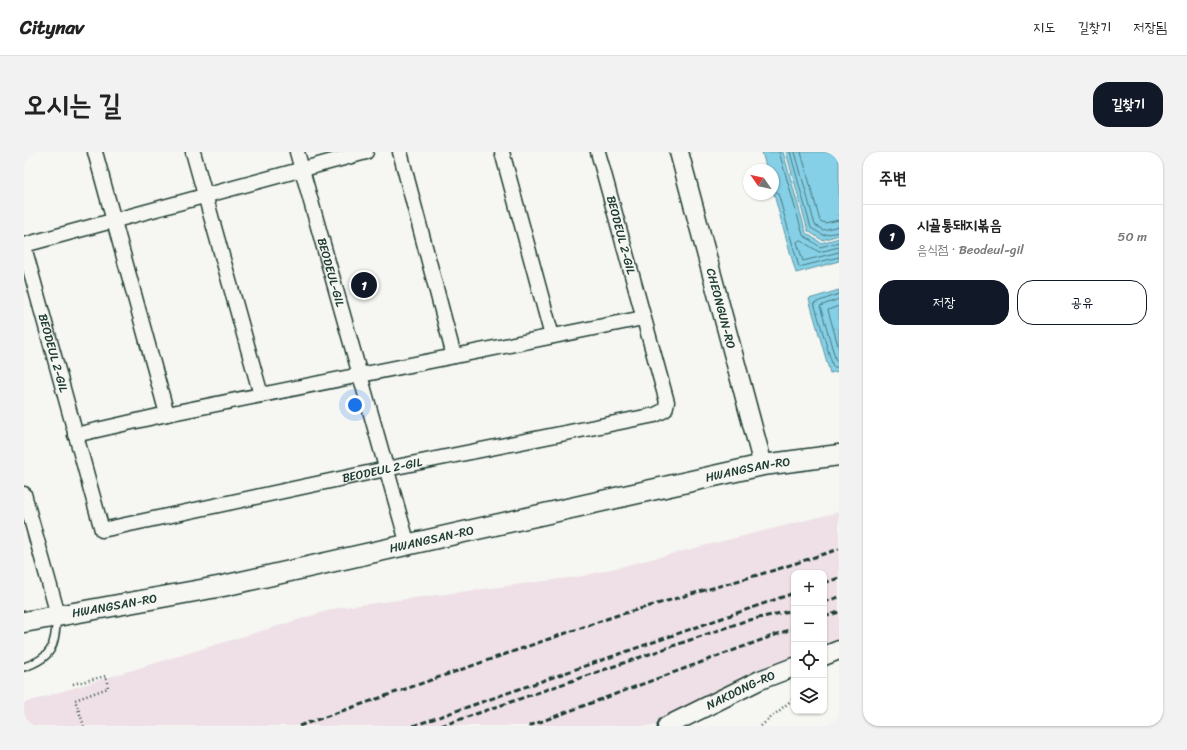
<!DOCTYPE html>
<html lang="ko">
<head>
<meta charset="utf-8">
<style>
  :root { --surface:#fff; --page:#f2f2f2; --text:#222; --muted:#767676; --line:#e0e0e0; --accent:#111827 }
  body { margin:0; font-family:Sriracha,"Poor Story",sans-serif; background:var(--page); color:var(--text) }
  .controls { position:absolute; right:12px; bottom:12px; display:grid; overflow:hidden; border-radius:8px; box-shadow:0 1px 3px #0004 }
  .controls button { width:36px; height:36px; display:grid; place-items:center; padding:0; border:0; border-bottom:1px solid var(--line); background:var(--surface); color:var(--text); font:20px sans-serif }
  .compass { position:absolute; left:719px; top:12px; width:36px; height:36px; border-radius:50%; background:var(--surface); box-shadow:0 1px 3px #0004; rotate:304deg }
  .you { position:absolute; left:331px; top:253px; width:14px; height:14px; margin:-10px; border:3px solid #fff; border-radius:50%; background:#1a73e8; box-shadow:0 0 0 6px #1a73e833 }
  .badge { display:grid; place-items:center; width:26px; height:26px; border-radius:50%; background:var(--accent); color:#fff; font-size:13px; font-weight:700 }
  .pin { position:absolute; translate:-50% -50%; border:2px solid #fff; box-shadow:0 1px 4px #0006 }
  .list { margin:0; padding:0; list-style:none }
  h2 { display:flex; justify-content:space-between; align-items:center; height:52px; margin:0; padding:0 16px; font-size:17px }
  h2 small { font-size:13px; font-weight:400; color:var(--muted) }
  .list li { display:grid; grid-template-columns:26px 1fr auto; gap:12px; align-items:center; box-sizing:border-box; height:64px; padding:0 16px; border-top:1px solid var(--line) }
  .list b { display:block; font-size:15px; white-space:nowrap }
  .list p { margin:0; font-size:13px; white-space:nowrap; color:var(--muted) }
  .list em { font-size:13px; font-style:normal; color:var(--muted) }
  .actions { display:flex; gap:8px; padding:12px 16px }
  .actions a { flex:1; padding:9px 0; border:1px solid var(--accent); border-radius:16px; text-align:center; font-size:14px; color:var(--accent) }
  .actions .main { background:var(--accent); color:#fff }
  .icon { flex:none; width:22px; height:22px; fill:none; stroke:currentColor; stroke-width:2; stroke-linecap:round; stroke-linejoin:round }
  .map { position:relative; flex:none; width:815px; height:574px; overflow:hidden; border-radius:16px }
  header { display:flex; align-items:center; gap:24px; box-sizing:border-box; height:56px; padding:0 20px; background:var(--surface); border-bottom:1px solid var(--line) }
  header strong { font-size:19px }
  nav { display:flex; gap:22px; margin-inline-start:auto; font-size:14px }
  .intro { display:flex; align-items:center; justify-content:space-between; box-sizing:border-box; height:96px; padding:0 24px }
  h1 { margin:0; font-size:28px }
  .button { padding:10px 18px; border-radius:16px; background:var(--accent); color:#fff; font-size:14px; font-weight:700 }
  main { display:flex; gap:24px; padding:0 24px }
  aside { flex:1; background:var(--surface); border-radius:16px; box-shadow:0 1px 3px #0004 }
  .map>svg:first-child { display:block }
  .built { fill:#eee0e6 }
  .water { fill:#86d0e7; stroke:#5d959f }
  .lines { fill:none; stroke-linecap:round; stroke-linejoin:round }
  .shore { stroke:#48787c; stroke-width:1 }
  .service-casing { stroke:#1f3d34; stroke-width:10 }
  .minor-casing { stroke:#1f3d34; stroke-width:17 }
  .tertiary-casing { stroke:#1f3d34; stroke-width:21 }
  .secondary-casing { stroke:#1f3d34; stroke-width:23 }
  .path { stroke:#1f3d34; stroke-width:2.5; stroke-dasharray:1 3; stroke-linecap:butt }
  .service { stroke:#f6f6f2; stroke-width:7 }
  .minor { stroke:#f6f6f2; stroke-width:14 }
  .tertiary { stroke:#f6f6f2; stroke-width:18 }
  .secondary { stroke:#f6f6f2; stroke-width:20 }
  .rail { stroke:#1f3d34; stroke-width:3; stroke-dasharray:6 3; stroke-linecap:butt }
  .labels { text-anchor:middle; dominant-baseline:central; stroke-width:3.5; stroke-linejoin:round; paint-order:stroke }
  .street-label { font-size:12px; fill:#1f3d34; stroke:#f6f6f2 }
</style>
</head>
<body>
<header>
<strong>Citynav</strong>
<nav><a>지도</a><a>길찾기</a><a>저장됨</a></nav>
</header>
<div class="intro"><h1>오시는 길</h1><a class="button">길찾기</a></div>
<main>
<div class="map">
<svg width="815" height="574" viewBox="0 0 815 574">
  <rect width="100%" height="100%" fill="#f6f6f2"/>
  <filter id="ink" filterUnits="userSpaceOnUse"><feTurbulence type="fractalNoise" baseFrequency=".025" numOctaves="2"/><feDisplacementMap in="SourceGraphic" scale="8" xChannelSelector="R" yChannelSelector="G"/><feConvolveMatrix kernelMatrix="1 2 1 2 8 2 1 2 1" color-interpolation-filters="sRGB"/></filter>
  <g filter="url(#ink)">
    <!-- built -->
    <path class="built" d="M815 360V502L800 508V421H770V520L630 574H0V551L313 456 560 424Z"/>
    <!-- water -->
    <path class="water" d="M738 0H759L782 81 797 91 815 86V109L772 121 749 39V18H743Z
      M762 0H815V83L798 88 784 79Z
      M815 138V219L806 221 785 147Z"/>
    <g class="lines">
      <!-- shore -->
      <path class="shore" d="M755 0 779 83 796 95 815 90
        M766 0 787 76 799 83 815 80
        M771 0 791 73 799 78 815 74
        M777 0 796 69 801 71 815 68
        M749 38 754 41 775 115 815 105
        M815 95 795 100 776 88 773 90 779 109 815 100
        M815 142 790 151 809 215H815
        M815 147 796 154 812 209 815 210
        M815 154 804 158 815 197"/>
      <defs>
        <path id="service" d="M0 515C30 505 30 494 33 465"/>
        <g id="minor">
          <path d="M71 0 143 262"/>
          <path d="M169 0 237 243"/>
          <path id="s1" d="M273 0 384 393"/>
          <path d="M376 0 430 204"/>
          <path d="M478 0 528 184"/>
          <path d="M0 93 342 0"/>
          <path id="s2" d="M0 95 78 378 362 317 631 263 641 258 643 250 574 0"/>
          <path d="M51 283 143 262 619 166"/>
          <path d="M0 342 34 463"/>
        </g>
        <g id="tertiary">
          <path id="s3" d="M655 0 739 313"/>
          <path d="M800 504 815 498"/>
          <path id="s4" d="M643 574 736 528 770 515"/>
        </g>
        <g id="secondary">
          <path id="s5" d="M0 470 199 434 739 313 815 303"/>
        </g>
      </defs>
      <!-- service casing -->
      <use href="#service" class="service-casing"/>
      <!-- minor casing -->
      <use href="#minor" class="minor-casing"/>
      <!-- tertiary casing -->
      <use href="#tertiary" class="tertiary-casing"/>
      <!-- secondary casing -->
      <use href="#secondary" class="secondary-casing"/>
      <!-- path -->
      <path class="path" d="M49 532 82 524 84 536 51 548 60 574
        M737 574 770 546"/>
      <!-- service -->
      <use href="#service" class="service"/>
      <!-- minor -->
      <use href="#minor" class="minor"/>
      <!-- tertiary -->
      <use href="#tertiary" class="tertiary"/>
      <!-- secondary -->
      <use href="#secondary" class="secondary"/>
      <!-- rail -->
      <path class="rail" d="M800 431 815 426
        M800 450 815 445
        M800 465 815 460
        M275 574 591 464 751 418 815 397
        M389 574 770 441
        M417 574 721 469 770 458
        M505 574 770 476"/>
    </g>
  </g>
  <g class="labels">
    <!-- street labels -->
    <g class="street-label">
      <text transform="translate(597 83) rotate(75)">BEODEUL 2-GIL</text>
      <text stroke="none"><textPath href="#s1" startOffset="125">BEODEUL-GIL</textPath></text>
      <text stroke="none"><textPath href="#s3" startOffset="162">CHEONGUN-RO</textPath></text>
      <text stroke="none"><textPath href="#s2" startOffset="110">BEODEUL 2-GIL</textPath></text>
      <text stroke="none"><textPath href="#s2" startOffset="580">BEODEUL 2-GIL</textPath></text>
      <text stroke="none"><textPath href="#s5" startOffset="740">HWANGSAN-RO</textPath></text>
      <text stroke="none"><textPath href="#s5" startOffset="416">HWANGSAN-RO</textPath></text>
      <text stroke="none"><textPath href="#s5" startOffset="92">HWANGSAN-RO</textPath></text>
      <text stroke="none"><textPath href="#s4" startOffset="82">NAKDONG-RO</textPath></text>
    </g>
  </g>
</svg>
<div class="controls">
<button>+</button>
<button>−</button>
<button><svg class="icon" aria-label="locate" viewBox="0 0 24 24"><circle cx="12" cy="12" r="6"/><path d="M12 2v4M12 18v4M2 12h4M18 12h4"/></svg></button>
<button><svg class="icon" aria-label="layers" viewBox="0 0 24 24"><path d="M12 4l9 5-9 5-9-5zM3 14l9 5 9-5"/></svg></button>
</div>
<svg class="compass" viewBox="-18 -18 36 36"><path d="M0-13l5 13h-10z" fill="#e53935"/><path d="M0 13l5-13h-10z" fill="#767676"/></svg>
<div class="you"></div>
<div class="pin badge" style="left:340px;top:133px">1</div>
</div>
<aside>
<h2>주변<small></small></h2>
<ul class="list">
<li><span class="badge">1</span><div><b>시골통돼지볶음</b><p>음식점 · Beodeul-gil</p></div><em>50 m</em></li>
</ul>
<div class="actions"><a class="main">저장</a><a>공유</a></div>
</aside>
</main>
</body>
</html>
